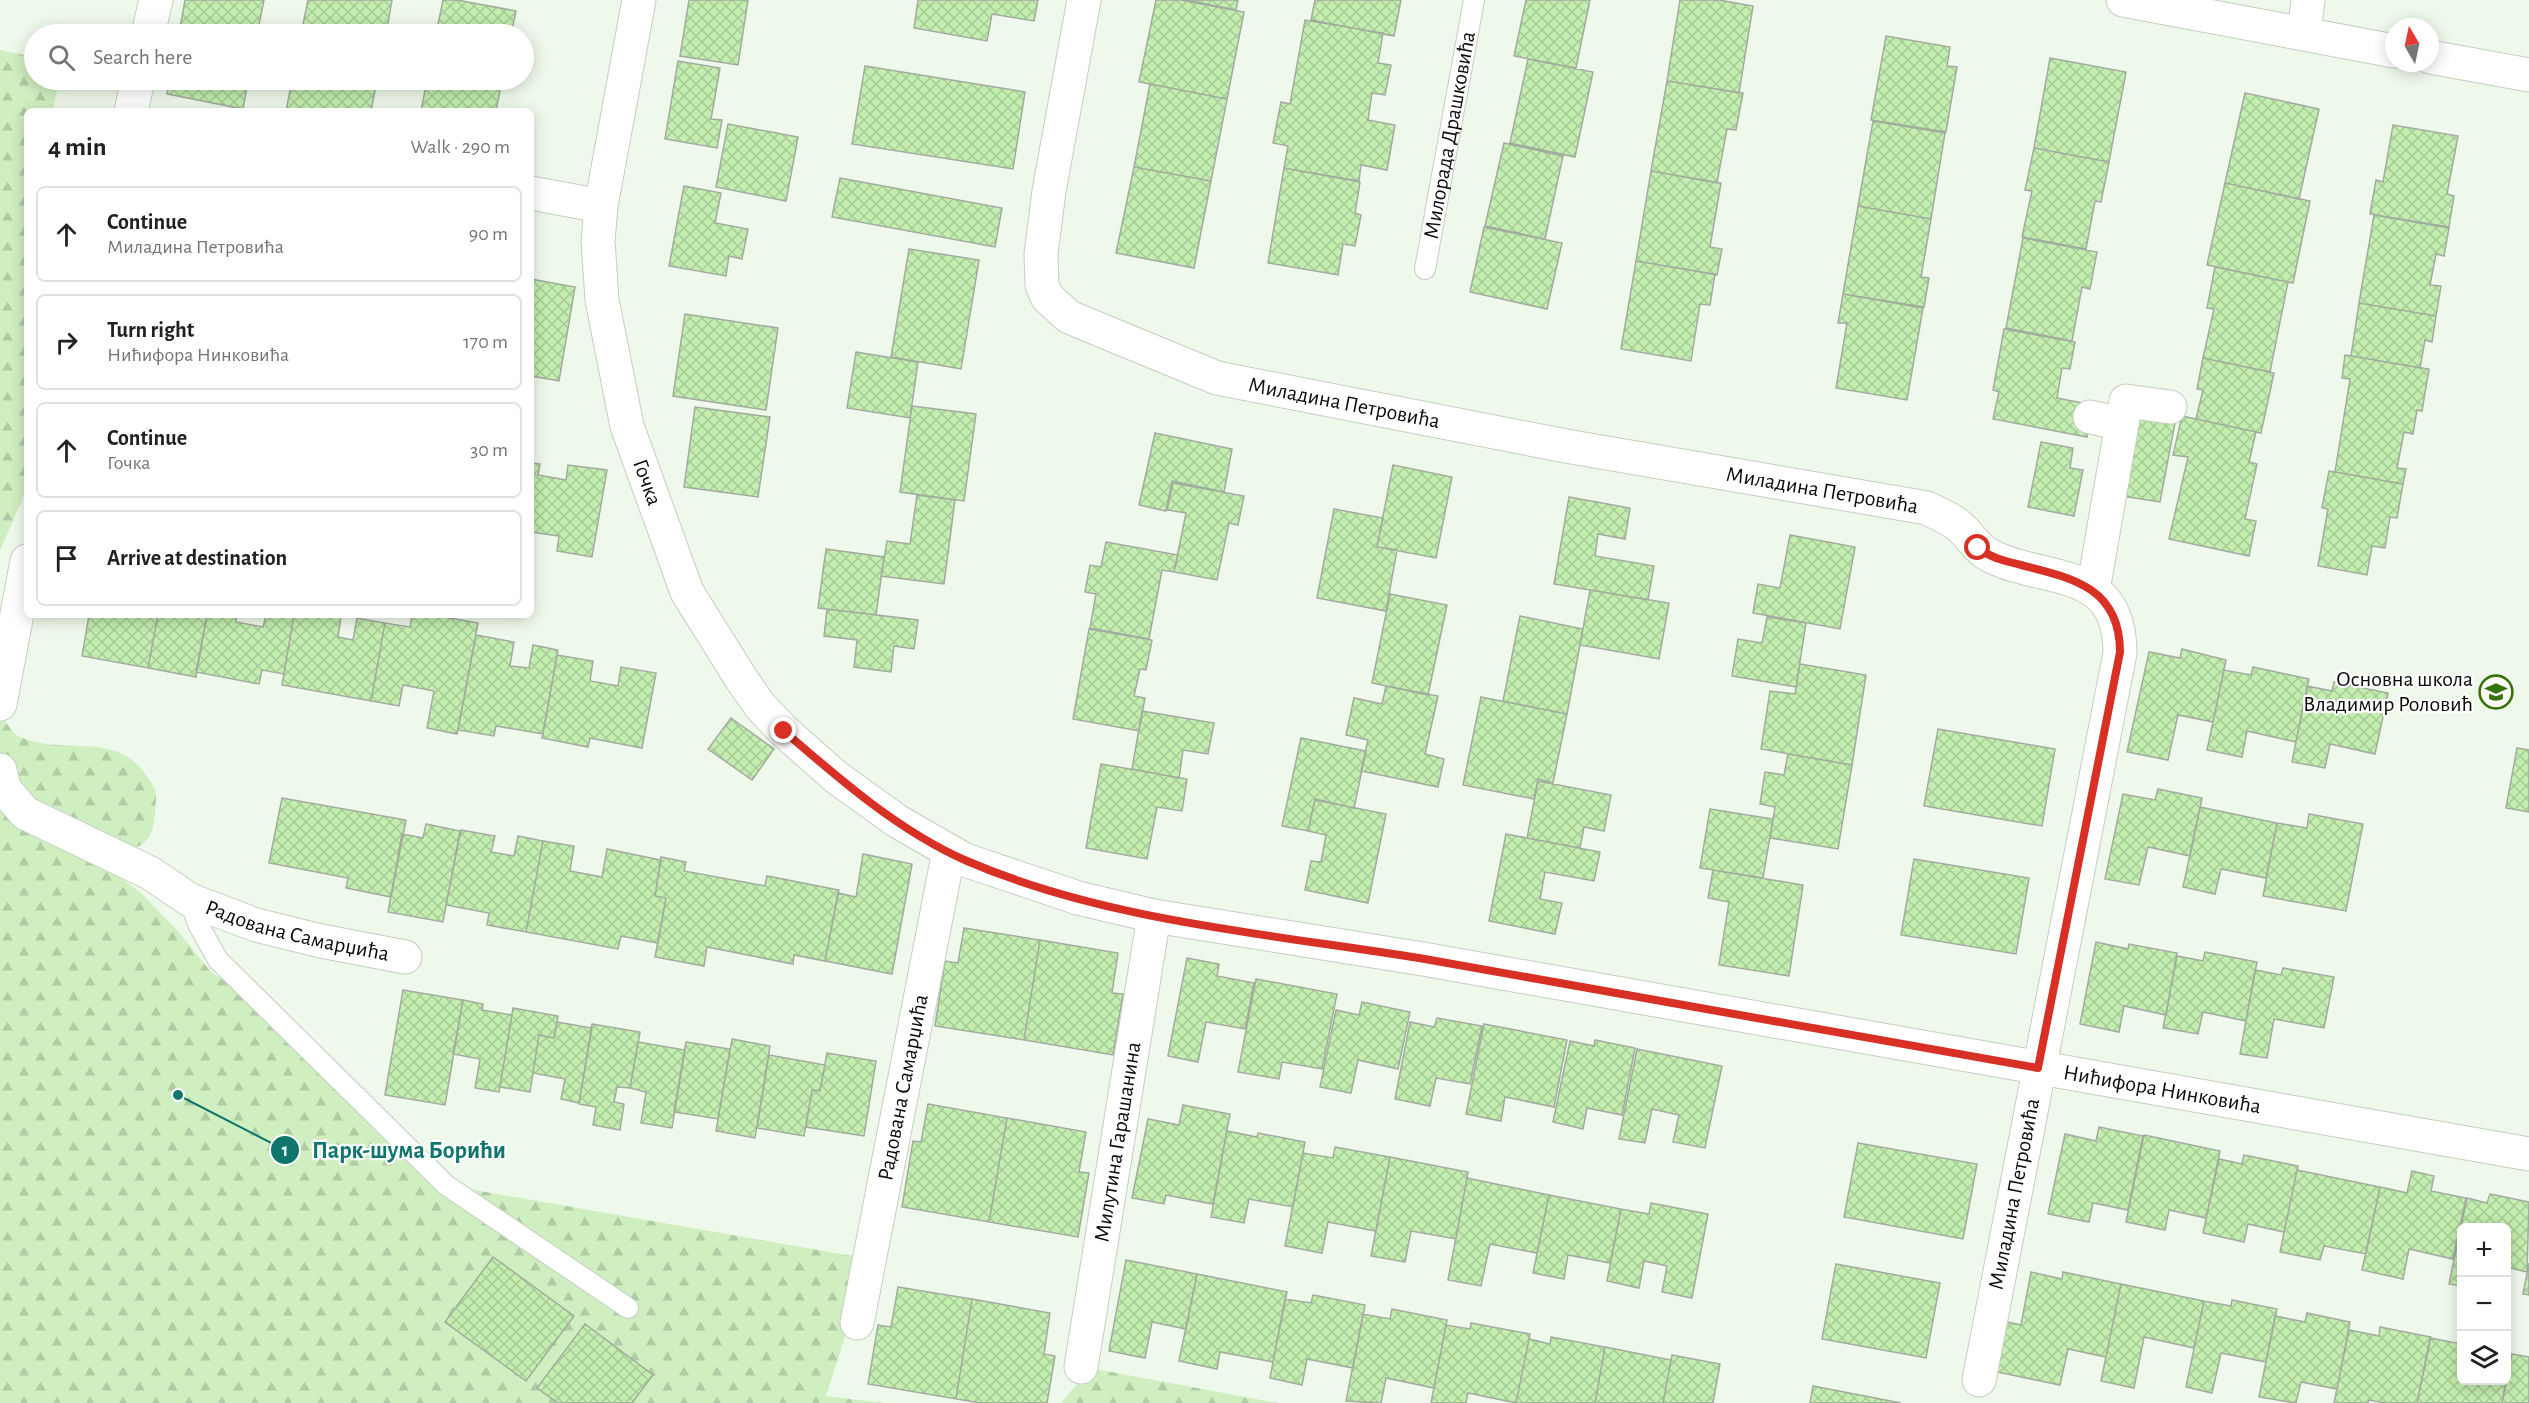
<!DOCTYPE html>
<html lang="en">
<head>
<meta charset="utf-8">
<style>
  :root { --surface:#fff; --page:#f2f2f2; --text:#202124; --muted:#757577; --line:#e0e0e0 }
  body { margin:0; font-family:"Alegreya Sans",sans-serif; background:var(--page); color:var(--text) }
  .controls { position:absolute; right:18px; bottom:18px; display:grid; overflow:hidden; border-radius:9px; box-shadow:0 3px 15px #0003 }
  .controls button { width:54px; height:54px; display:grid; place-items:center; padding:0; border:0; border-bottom:2px solid var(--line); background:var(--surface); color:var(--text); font:30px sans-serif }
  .compass { position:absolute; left:2385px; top:18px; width:54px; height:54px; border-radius:50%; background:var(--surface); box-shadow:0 3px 15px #0003; rotate:351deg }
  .stop { position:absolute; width:18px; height:18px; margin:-14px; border:4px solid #d93025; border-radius:50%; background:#fff }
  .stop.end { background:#d93025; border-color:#fff; box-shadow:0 2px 6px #0008 }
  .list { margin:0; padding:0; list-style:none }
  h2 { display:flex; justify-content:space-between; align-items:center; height:78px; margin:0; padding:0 24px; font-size:26px }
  h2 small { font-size:20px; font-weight:400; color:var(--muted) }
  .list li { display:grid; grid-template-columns:39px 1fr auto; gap:18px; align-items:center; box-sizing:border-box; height:96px; margin:0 12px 12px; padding:0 12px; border:2px solid var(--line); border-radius:9px }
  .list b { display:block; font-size:22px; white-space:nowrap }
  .list p { margin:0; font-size:20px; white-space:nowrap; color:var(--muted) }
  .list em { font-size:20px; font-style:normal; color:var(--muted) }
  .icon { flex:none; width:33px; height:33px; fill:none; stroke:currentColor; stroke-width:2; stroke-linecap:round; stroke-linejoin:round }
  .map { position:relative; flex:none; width:2529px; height:1403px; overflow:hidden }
  .search { position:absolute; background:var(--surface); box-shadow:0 3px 15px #0003; left:24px; top:24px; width:510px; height:66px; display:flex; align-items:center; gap:15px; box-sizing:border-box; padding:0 21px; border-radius:33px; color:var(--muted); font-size:22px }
  .panel { position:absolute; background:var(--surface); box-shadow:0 3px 15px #0003; left:24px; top:108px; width:510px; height:510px; border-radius:9px }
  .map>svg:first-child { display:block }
  .forest { fill:url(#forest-firs) }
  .building { fill:url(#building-cross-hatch); stroke:#a2ab9f; stroke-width:1.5 }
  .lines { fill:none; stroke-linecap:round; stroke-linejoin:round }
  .lane-casing { stroke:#c5cec1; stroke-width:22 }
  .street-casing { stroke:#c5cec1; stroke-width:35 }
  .secondary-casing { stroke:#c5cec1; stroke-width:35 }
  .lane { stroke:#fff; stroke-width:20 }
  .street { stroke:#fff; stroke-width:33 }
  .secondary { stroke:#fff; stroke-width:33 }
  .route { stroke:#d93025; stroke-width:8 }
  .labels { text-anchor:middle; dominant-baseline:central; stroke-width:4.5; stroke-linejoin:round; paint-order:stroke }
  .street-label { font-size:22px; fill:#090c08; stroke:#fff }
  .poi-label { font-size:22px; fill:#090c08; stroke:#fff; text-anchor:end }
  .leader { fill:none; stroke:#0f766e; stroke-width:2 }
  .callout-dot { fill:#0f766e; stroke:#fff; stroke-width:2 }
  .mark-label { font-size:18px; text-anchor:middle; font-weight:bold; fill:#fff }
  .callout-label { font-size:24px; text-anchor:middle; font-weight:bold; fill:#0f766e; stroke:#fff; stroke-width:4.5; stroke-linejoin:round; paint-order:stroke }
</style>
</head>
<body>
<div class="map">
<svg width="2529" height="1403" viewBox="0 0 2529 1403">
  <defs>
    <pattern id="forest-firs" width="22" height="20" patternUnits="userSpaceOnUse" patternTransform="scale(1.5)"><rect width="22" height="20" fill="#cfefc0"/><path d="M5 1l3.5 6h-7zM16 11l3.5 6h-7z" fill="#b0cca4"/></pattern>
    <pattern id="building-cross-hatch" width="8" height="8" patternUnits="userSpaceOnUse" patternTransform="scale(1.5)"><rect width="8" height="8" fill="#c3eeaf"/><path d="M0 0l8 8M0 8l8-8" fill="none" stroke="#a6cb95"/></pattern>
  </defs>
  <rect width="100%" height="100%" fill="#eff9eb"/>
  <!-- forest -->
  <path class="forest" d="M0 50 34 57V80H59L53 111H27V488L0 551Z
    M0 713C5 720 12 734 20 737 61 756 117 730 146 775 152 784 157 789 156 799 154 856 140 841 100 863L141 893 177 930 211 972 264 1006 446 1185 870 1259 826 1396 884 1403H0Z
    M1090 1368 1278 1403H1061Z"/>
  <!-- building -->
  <path class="building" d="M185 0H264L257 34H179Z
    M308 0H392L386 34H301Z
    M443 0H457L516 11 511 34H436Z
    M689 0H748L738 65 680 56Z
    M918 0H1038L1034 21 992 14 987 41 914 28Z
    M1156 0H1181L1244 12 1227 99 1139 82Z
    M1186 0H1238L1236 10Z
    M1315 0H1401L1394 36 1311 20Z
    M1526 0H1590L1576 68 1514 56Z
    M1680 0H1719L1753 6 1739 93 1667 81Z
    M1305 20 1383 33 1378 63 1391 65 1385 95 1372 93 1368 120 1395 125 1387 170 1361 165 1359 181 1284 168 1288 146 1273 143 1281 102 1290 104Z
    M1886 36 1950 47 1947 66 1957 67 1946 132 1871 120Z
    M2050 58 2126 72 2109 162 2034 148Z
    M1528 59 1593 72 1575 157 1510 143Z
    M678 61 720 68 711 119 722 120 717 148 665 139Z
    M865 66 1025 92 1013 169 852 144Z
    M170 80H248L243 109 167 94Z
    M292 80H377L371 111H286Z
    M427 80H502L496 111H421Z
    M1667 81 1743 93 1736 130 1727 129 1717 183 1651 171Z
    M1150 84 1227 99 1211 181 1134 167Z
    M2245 93 2319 109 2299 199 2225 183Z
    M1873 121 1945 133 1931 219 1858 206Z
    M728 124 798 137 786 201 716 187Z
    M2393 125 2458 136 2447 194 2454 196 2449 227 2370 214 2376 180 2383 182Z
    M1504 143 1563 156 1545 239 1485 226Z
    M2034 148 2109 162 2101 202 2095 201 2086 249 2022 237 2032 191 2025 190Z
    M1134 167 1211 181 1194 268 1116 253Z
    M1284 168 1360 182 1355 213 1361 215 1355 246 1343 244 1338 275 1268 263Z
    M1651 171 1721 183 1710 247 1722 249 1717 275 1636 261Z
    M840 178 1002 208 995 247 832 217Z
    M2225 183 2310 201 2293 283 2207 265Z
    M684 186 721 193 715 223 748 229 742 259 729 256 726 276 669 266Z
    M1858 206 1931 219 1921 277 1929 278 1924 307 1843 294Z
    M2374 215 2449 228 2444 256 2436 254 2430 285 2441 286 2436 316 2359 303Z
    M1484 227 1562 243 1547 309 1470 292Z
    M2023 238 2097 252 2090 289 2082 287 2072 341 2006 328Z
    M909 249 979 260 961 369 891 357Z
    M1636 261 1715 274 1710 305 1700 304 1691 361 1621 349Z
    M2215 267 2288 282 2270 372 2203 358 2214 309 2207 308Z
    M531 279 575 287 559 381 531 376Z
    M1843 294 1923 308 1907 400 1836 388 1847 323H1838Z
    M2359 303 2436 316 2432 342 2425 340 2420 368 2351 356Z
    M685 314 778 328 766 410 673 396Z
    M2004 329 2075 342 2070 369 2062 368 2057 398 2093 405 2087 437 1993 419 1999 392 1993 390Z
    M856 352 918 362 910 418 847 408Z
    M2345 355 2429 369 2422 411 2417 410 2413 434 2404 432 2397 468 2406 469 2403 484 2335 472 2350 379 2342 378Z
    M2203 358 2274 373 2261 433 2196 419 2203 390 2197 389Z
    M912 406 976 414 964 501 900 492Z
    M695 407 770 417 758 497 684 487Z
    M2135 416 2175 423 2160 502 2121 496Z
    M2182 416 2256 432 2249 462 2257 464 2245 519 2256 521 2249 556 2169 539 2188 457 2173 455Z
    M1155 433 1232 449 1224 492 1172 481 1166 511 1139 505Z
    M2041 442 2073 448 2070 468 2083 470 2074 516 2028 507Z
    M531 463 540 464 538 475 566 480 568 465 607 470 592 557 557 551 559 536 531 532Z
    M1393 465 1452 477 1436 558 1377 547Z
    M2329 471 2403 484 2397 518 2390 517 2385 548 2372 546 2367 575 2318 566 2328 509 2322 508Z
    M1173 483 1244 496 1238 525 1229 523 1217 580 1174 572 1186 513 1167 510Z
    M917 495 955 500 944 584 881 576 887 541 910 544Z
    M1569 497 1630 508 1625 539 1598 534 1595 556 1654 566 1648 600 1554 584Z
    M1334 509 1383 518 1377 547 1397 550 1386 611 1317 598Z
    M1790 535 1855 547 1840 629 1753 613 1758 584 1780 588Z
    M1106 542 1178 555 1174 572 1162 570 1149 639 1090 628 1096 594 1085 592 1090 565 1101 567Z
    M826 549 884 557 876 615 818 608Z
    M1590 590 1669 603 1659 659 1580 645Z
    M1390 594 1447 605 1428 695 1372 683Z
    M827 609 918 620 914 649 894 646 891 672 854 667 857 640 824 636Z
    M89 615H158L148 668 82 656Z
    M158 615H207L196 677 148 668Z
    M207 615H237L236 622 263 627 266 615H294L284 674 262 670 259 684 196 672Z
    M294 615 341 617 338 637 353 640 357 618 385 623 371 701 282 685Z
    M412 615H433L478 623 457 734 427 728 434 691 403 685 399 706 371 701 385 623 410 627Z
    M1520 616 1583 629 1567 714 1503 701Z
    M1767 617 1806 623 1796 687 1732 676 1738 639 1762 643Z
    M1089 629 1152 640 1146 670 1140 669 1134 696 1145 698 1139 731 1073 719Z
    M476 635 514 642 510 666 529 668 533 645 558 650 543 734 496 726 494 736 458 730Z
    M2182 649 2226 660 2213 722 2178 715 2168 760 2127 752 2149 652 2180 658Z
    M557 655 593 661 590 681 618 686 621 667 656 673 642 748 590 738 588 747 542 738Z
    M1800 664 1866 675 1852 765 1761 749 1770 691 1795 694Z
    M2253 667 2309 679 2296 742 2247 731 2242 757 2207 750 2224 670 2251 675Z
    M2334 682 2388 693 2375 754 2330 744 2325 768 2292 762 2307 686 2332 691Z
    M1386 686 1438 696 1425 754 1444 759 1438 787 1361 771 1368 740 1346 735 1354 698 1382 704Z
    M1481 697 1567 714 1553 783 1538 779 1534 799 1463 785Z
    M1142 711 1214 723 1208 754 1183 750 1179 778 1132 769Z
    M731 718 774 749 752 780 708 749Z
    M1938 729 2055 749 2042 826 1924 806Z
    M1301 738 1366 751 1354 808 1315 799 1308 831 1282 826Z
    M2517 748 2529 750V812L2506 808Z
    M1788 754 1852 765 1838 849 1770 838 1775 807 1760 804 1765 772 1784 775Z
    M1101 764 1187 779 1182 811 1157 807 1147 859 1086 848Z
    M1538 781 1611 795 1604 831 1584 827 1580 848 1527 838Z
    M2158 789 2202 798 2190 856 2148 847 2139 885 2105 879 2123 794 2155 800Z
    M282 798 406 820 391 897 346 888 348 878 269 863Z
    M1315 800 1386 814 1368 903 1305 890 1311 861 1321 862 1326 835 1308 831Z
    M2200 807 2277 823 2266 878 2221 869 2215 894 2183 887Z
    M1710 809 1773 819 1763 878 1700 868Z
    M2309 814 2363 824 2346 911 2263 896 2277 823 2307 828Z
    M426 824 460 831 443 922 388 912 402 834 423 838Z
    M461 830 495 836 491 852 514 856 518 836 543 841 526 932 487 925 489 913 446 905Z
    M1506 834 1600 852 1594 881 1545 872 1540 899 1562 903 1555 934 1489 921Z
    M543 841 574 846 570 871 602 877 607 849 661 860 655 896 666 898 658 943 621 936 618 949 526 932Z
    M863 854 912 864 892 974 825 961 838 893 856 897Z
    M661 857 686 862 684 871 765 886 767 876 839 890 825 961 794 955 793 964 707 947 704 966 655 957 666 898 655 896Z
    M1914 859 2029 878 2016 954 1901 935Z
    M1713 870 1803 885 1789 976 1719 965 1729 902 1708 898Z
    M964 928 1040 940 1024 1040 935 1026 945 961 958 963Z
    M1040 940 1118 953 1112 993 1123 994 1113 1055 1024 1040Z
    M2096 942 2128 949 2129 944 2177 953 2166 1015 2124 1006 2119 1032 2080 1024Z
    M2205 952 2257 962 2246 1021 2203 1012 2198 1034 2163 1028 2177 956 2203 961Z
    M1187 958 1219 964 1217 976 1254 983 1245 1029 1206 1022 1198 1062 1168 1056Z
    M2283 968 2334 977 2324 1028 2274 1019 2267 1058 2240 1054 2255 970 2281 975Z
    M1256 979 1337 994 1322 1069 1282 1062 1279 1079 1238 1072Z
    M403 990 463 1000 445 1105 385 1095Z
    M463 1000 483 1004 482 1010 512 1015 499 1092 475 1088 480 1059 453 1054Z
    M1362 1002 1410 1012 1398 1069 1358 1060 1351 1093 1320 1087 1336 1010 1359 1015Z
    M513 1008 558 1016 554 1038 539 1035 530 1092 500 1087Z
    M1437 1018 1482 1026 1470 1084 1436 1078 1430 1106 1395 1099 1410 1022 1434 1027Z
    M557 1022 592 1028 579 1103 561 1099 565 1079 533 1073 539 1035 554 1038Z
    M592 1024 640 1032 630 1088 617 1087 614 1102 624 1104 620 1130 593 1125 596 1107 579 1104Z
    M1484 1024 1567 1040 1554 1107 1505 1097 1501 1121 1466 1114Z
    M732 1039 770 1046 755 1138 716 1131Z
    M1595 1040 1635 1048 1622 1115 1587 1108 1583 1129 1553 1122 1570 1041 1594 1046Z
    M638 1042 685 1050 672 1128 641 1123 646 1092 630 1088Z
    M686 1042 730 1049 718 1119 674 1112Z
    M1637 1049 1722 1066 1705 1148 1673 1142 1679 1115 1652 1109 1645 1143 1619 1139Z
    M827 1053 876 1061 864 1136 806 1127 812 1090 820 1091Z
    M769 1055 825 1065 820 1091 812 1090 804 1136 757 1128Z
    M928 1104 1007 1118 989 1222 902 1207 913 1141 921 1142Z
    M1183 1105 1230 1114 1213 1204 1166 1195 1164 1204 1132 1198 1148 1119 1179 1125Z
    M1007 1118 1086 1132 1079 1172 1089 1173 1078 1237 989 1222Z
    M2099 1127 2143 1136 2128 1210 2093 1203 2089 1222 2048 1214 2065 1134 2096 1141Z
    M1227 1131 1257 1137 1258 1133 1305 1142 1293 1207 1249 1199 1244 1223 1211 1217Z
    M2144 1135 2220 1151 2206 1218 2169 1210 2165 1230 2126 1222Z
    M1858 1143 1977 1164 1963 1239 1844 1217Z
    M1335 1147 1390 1157 1376 1231 1328 1222 1322 1253 1285 1246 1303 1153 1333 1158Z
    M2244 1155 2298 1166 2284 1232 2248 1224 2244 1242 2203 1233 2219 1159 2242 1164Z
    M1390 1157 1468 1172 1456 1239 1411 1231 1405 1262 1371 1256Z
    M2297 1170 2380 1187 2366 1254 2324 1246 2320 1260 2280 1252Z
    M2412 1171 2434 1176 2431 1191 2466 1198 2453 1259 2409 1249 2403 1279 2362 1270 2380 1187 2407 1193Z
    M1467 1178 1549 1195 1537 1253 1490 1244 1481 1286 1448 1280Z
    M2490 1194 2529 1202 2527 1272 2506 1267V1228H2462V1286L2449 1284 2467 1198 2487 1203Z
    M1549 1195 1621 1209 1610 1263 1568 1255 1564 1279 1533 1273Z
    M1651 1203 1708 1214 1692 1298 1662 1292 1667 1266 1644 1261 1639 1288 1607 1281 1621 1209 1649 1214Z
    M493 1257 574 1316 526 1381 445 1322Z
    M1126 1260 1197 1274 1186 1329 1152 1322 1145 1358 1109 1351Z
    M2529 1263V1295L2523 1294Z
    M1836 1264 1940 1283 1926 1358 1822 1339Z
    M2031 1272 2062 1279 2063 1272 2121 1284 2106 1357 2068 1349 2060 1385 1997 1372 2007 1322 2021 1325Z
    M1197 1274 1287 1292 1273 1362 1220 1352 1217 1369 1179 1361Z
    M2121 1284 2204 1301 2194 1348 2144 1337 2134 1388 2101 1381Z
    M898 1287 972 1299 956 1399 868 1384 878 1325 891 1327Z
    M1313 1295 1365 1305 1353 1368 1307 1359 1302 1385 1270 1378 1285 1299 1311 1303Z
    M972 1299 1050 1313 1044 1354 1055 1356 1047 1403H981L956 1399Z
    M2232 1300 2277 1309 2266 1362 2221 1353 2212 1393 2186 1387 2204 1301 2231 1306Z
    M1392 1309 1447 1320 1434 1388 1386 1378 1381 1403 1346 1401 1363 1314 1390 1319Z
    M2307 1313 2350 1322 2337 1389 2301 1382 2296 1403 2259 1397 2275 1316 2305 1322Z
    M1471 1323 1530 1334 1516 1403 1468 1393 1466 1403H1431L1446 1325 1470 1329Z
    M585 1324 653 1375 632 1403H558L537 1388Z
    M2380 1327 2431 1337 2417 1403H2386L2369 1400 2368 1403H2334L2349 1330 2379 1336Z
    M1551 1337 1605 1347 1595 1403H1516L1529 1339 1550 1344Z
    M2430 1338 2462 1344V1380H2506L2502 1403H2417Z
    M1605 1347 1671 1360 1663 1403H1595Z
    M2506 1353 2512 1354 2506 1380Z
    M2512 1354 2529 1357V1403H2502Z
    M1672 1355 1720 1364 1713 1403H1663Z
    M1813 1386 1901 1403H1810Z"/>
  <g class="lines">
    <defs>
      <g id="lane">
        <path id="s1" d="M1425 269 1474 0"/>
        <path d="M190 900 198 924 218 960 446 1185 628 1308"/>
      </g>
      <g id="street">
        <path id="s2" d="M639 0 601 206 598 241 602 300 627 426 687 592 742 680 761 707 784 731 836 777 897 821 965 860 1078 898 1154 916 1423 959 2529 1154"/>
        <path id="s3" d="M1084 0 1049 191 1041 254 1042 285 1047 297 1069 317 1217 378 1566 446 1927 508C1938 514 1950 518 1959 526 1970 535 1977 549 1989 555 2043 584 2120 563 2120 653L1979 1380"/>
        <path d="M148 34 156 0"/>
        <path d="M2304 34 2308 0"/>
        <path d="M131 111 138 80"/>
        <path d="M531 193 601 206"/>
        <path d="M2090 417 2122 424"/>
        <path d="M2093 590 2126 401 2170 407"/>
        <path d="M0 704 27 561"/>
        <path id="s4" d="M0 770 4 788 25 813 150 873 190 900 256 925 321 941 405 957"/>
        <path id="s5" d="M857 1323 949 851"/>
        <path id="s6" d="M1081 1367 1154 916"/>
      </g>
      <path id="secondary" d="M2123 0 2394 51
        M2430 57 2529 75"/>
    </defs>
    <!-- lane casing -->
    <use href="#lane" class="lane-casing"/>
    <!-- street casing -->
    <use href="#street" class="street-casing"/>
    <!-- secondary casing -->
    <use href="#secondary" class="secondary-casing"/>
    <!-- lane -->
    <use href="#lane" class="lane"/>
    <!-- street -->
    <use href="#street" class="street"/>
    <!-- secondary -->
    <use href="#secondary" class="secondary"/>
  </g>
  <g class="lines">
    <!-- route -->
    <path class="route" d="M784 731C838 778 900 832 967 861 1106 921 1270 934 1419 958 1626 993 1832 1031 2038 1068L2120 652C2120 588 2073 578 2021 565 2005 561 1991 558 1978 548"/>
  </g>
  <!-- icons -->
  <defs>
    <symbol id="school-ring" viewBox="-11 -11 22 22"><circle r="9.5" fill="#fff" stroke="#367204" stroke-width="1.5"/><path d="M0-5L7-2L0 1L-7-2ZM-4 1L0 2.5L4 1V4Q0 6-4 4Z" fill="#367204"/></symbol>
  </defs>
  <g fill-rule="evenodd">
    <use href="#school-ring" x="2477" y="673" width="38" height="38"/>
  </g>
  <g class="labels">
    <!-- street labels -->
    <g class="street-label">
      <text stroke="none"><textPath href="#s1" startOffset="136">Милорада Драшковића</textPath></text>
      <text stroke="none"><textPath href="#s3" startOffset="621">Миладина Петровића</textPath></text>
      <text stroke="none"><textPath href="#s2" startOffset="492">Гочка</textPath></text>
      <text stroke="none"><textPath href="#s3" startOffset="1107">Миладина Петровића</textPath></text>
      <text stroke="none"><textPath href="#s4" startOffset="350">Радована Самарџића</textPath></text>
      <text stroke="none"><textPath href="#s5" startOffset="240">Радована Самарџића</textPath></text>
      <text stroke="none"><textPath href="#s2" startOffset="2222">Нићифора Нинковића</textPath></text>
      <text stroke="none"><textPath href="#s6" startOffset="228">Милутина Гарашанина</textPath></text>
      <text transform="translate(2014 1194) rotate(-79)">Миладина Петровића</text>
    </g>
    <!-- poi labels -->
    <g class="poi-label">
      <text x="2473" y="679">Основна школа<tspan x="2473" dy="25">Владимир Роловић</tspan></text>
    </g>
  </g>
  <!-- callouts -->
  <path class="leader" d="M178 1095L285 1150"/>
  <g class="callout-dot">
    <circle cx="178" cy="1095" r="6"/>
    <circle cx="285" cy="1150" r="15"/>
  </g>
  <g class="mark-label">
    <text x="285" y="1156">1</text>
  </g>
  <g class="callout-label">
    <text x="409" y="1158">Парк-шума Борићи</text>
  </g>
</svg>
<div class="controls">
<button>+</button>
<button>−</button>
<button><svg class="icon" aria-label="layers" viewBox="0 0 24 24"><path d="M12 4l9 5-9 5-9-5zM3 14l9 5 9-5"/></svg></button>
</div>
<svg class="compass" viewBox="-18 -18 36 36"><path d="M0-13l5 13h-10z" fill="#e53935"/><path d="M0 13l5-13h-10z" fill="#757577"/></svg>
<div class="stop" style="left:1978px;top:548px"></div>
<div class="stop end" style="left:784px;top:731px"></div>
<div class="search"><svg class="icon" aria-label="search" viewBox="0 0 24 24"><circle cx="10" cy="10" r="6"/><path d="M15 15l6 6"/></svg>Search here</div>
<section class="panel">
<h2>4 min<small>Walk · 290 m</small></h2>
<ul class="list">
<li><svg class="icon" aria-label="ahead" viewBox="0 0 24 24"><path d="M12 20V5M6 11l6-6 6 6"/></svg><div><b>Continue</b><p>Миладина Петровића</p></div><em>90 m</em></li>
<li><svg class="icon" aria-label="right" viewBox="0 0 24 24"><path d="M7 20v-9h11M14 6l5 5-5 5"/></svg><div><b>Turn right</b><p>Нићифора Нинковића</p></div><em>170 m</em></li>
<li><svg class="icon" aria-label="ahead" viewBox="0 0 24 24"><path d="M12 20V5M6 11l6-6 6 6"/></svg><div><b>Continue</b><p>Гочка</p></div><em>30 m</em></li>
<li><svg class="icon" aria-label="arrive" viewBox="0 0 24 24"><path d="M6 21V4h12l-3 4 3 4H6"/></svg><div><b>Arrive at destination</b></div></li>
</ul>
</section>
</div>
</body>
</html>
